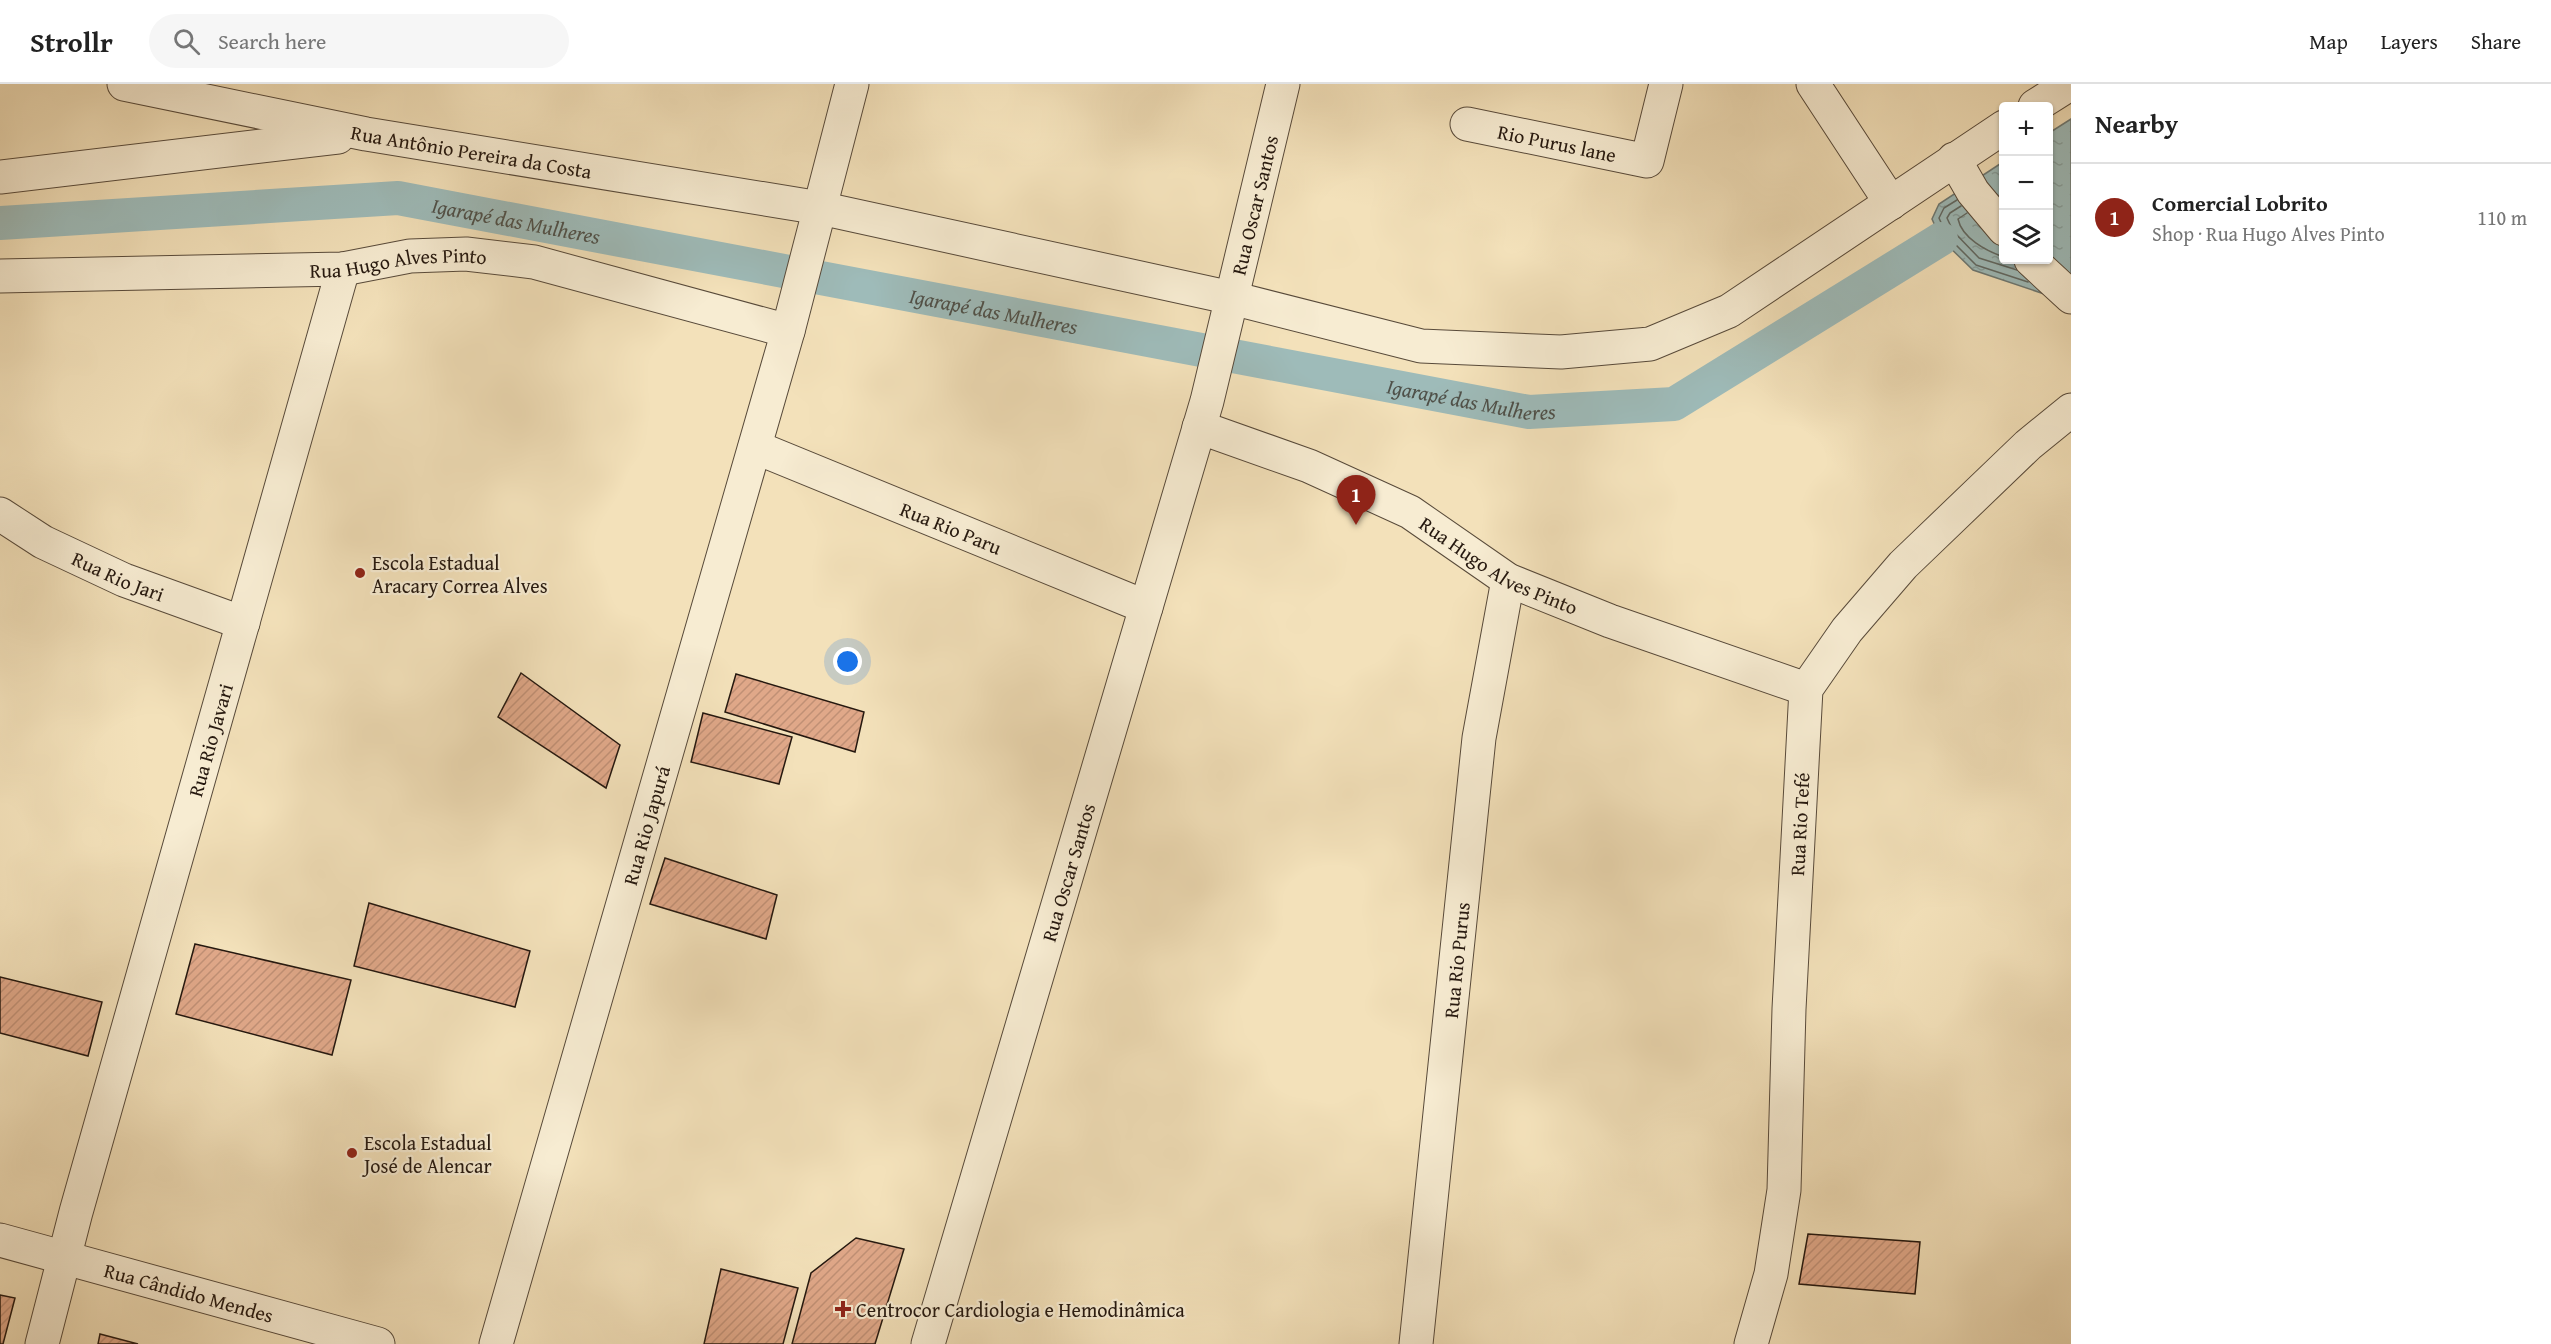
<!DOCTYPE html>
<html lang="en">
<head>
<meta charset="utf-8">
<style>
  :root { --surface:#fff; --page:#f6f6f6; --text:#222; --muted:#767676; --line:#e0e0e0; --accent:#8f2418 }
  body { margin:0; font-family:"Gentium Book Plus",serif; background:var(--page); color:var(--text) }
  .controls { position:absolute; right:18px; top:18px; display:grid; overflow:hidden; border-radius:6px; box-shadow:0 2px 4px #0004 }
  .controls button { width:54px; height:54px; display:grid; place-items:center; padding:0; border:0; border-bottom:2px solid var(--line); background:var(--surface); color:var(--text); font:30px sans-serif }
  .you { position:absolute; left:848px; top:578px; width:21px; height:21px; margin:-15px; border:4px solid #fff; border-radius:50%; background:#1a73e8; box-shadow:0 0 0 9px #1a73e833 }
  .badge { display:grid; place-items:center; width:39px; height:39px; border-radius:50%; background:var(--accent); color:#fff; font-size:20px; font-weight:700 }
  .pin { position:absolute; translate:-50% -50px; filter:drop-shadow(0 2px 3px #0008) }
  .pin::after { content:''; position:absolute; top:32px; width:21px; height:18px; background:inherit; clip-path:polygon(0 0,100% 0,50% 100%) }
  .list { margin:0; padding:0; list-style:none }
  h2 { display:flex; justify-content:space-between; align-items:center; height:78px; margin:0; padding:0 24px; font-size:26px }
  h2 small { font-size:20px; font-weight:400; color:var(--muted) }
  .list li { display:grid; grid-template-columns:39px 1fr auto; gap:18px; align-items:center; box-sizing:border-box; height:108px; padding:0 24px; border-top:2px solid var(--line) }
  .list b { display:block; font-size:22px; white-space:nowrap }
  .list p { margin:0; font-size:20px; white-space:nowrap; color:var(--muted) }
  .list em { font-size:20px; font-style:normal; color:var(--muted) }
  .icon { flex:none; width:33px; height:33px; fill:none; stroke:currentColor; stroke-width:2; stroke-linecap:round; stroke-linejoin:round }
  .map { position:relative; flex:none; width:2071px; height:1260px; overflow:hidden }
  header { display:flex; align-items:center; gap:36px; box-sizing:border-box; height:84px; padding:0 30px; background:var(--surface); border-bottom:2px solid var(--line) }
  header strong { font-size:28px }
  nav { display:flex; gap:33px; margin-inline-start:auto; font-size:21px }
  .search { width:420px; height:54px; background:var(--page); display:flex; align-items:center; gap:15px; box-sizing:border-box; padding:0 21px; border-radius:33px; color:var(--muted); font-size:22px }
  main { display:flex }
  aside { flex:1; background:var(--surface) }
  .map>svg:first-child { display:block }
  .water { fill:url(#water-ripples); stroke:#6e7a75; stroke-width:1.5 }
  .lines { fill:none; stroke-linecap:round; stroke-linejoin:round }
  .shore { stroke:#626a64; stroke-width:1.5 }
  .canal { stroke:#9ebbb9; stroke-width:34 }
  .building { fill:url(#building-hatch); stroke:#25180f; stroke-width:1.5 }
  .minor-casing { stroke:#584a3a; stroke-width:35 }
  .tertiary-casing { stroke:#584a3a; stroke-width:35 }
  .minor { stroke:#f7ecd2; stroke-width:33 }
  .tertiary { stroke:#f7ecd2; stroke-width:33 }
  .poi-dot { fill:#8f2418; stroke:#f7ecd2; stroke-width:2 }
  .labels { text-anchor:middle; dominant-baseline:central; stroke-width:4.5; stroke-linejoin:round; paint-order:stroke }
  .street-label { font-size:20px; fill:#25180f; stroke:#f7ecd2 }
  .poi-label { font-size:20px; fill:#25180f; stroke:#f7ecd2; text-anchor:start }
  .water-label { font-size:21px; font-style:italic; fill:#4f514a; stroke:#f7ecd2 }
</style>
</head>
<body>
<header>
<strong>Strollr</strong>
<div class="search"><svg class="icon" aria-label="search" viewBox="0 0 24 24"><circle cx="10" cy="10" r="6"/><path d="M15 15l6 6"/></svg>Search here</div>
<nav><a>Map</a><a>Layers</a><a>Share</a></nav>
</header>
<main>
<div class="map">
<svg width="2071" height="1260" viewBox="0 0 2071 1260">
  <defs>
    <pattern id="water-ripples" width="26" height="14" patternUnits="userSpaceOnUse" patternTransform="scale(1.5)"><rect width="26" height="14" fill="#9ebbb9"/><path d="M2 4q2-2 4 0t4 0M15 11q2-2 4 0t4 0" fill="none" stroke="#88a09e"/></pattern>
    <pattern id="building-hatch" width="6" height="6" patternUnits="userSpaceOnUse" patternTransform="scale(1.5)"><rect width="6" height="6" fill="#e0a889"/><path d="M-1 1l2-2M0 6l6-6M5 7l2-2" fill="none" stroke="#c09075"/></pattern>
  </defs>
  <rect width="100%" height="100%" fill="#f3e1ba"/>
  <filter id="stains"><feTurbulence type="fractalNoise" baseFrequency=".00333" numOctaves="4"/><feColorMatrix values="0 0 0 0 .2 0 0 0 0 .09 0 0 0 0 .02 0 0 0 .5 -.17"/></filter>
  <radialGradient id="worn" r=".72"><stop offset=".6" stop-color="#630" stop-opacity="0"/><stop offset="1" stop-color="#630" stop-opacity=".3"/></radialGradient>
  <!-- water -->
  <path class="water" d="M2071 35V219L1973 186 1941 155 1932 135 1939 120 2003 78 2004 176H2048L2049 49Z"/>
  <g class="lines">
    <!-- shore -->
    <path class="shore" d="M1957 116 1944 124 1939 134 1947 152 1976 181 2028 198
      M1961 122 1950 129 1947 134 1953 147 1979 174 2017 186
      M1967 129 1958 135C1962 154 1986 167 2004 173"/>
    <!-- canal -->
    <path class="canal" id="s1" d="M0 139 398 114 1529 328 1674 320 1941 155"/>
  </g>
  <!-- building -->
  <path class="building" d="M521 589 620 661 606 704 498 633Z
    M736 590 864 628 855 668 725 628Z
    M703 629 792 653 779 700 691 678Z
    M665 774 777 811 766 855 650 820Z
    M369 819 530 867 515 923 354 882Z
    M195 860 351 896 332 971 176 930Z
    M0 893 102 918 88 972 0 949Z
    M1808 1150 1920 1158 1915 1210 1799 1200Z
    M856 1154 904 1165 875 1260H792L811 1189Z
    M721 1185 798 1204 783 1260H704Z
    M0 1211 15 1214 3 1260H0Z
    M100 1250 138 1260H98Z"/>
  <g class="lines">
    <defs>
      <g id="minor">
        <path id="s2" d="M124 0 366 50 820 124 1232 214 1421 262 1561 268 1650 260 1729 227 2004 43"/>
        <path d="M1813 0 1891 119"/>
        <path d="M2035 22 2070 0"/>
        <path id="s3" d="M1467 40 1647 77 1666 0"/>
        <path d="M1954 75 1973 108 2004 145"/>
        <path d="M0 93 338 53"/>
        <path d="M2031 176 2071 213"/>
        <path id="s4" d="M0 192 343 185 410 172 466 170 534 178 788 247"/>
        <path id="s5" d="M1199 343 1309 382 1410 428 1508 496 1610 537 1806 605"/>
        <path id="s6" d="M755 363 1146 523"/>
        <path id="s7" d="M0 430 43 458 124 496 243 539"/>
        <path id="s8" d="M42 1260 76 1128 343 185"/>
        <path id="s9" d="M496 1260 788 247 852 0"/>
        <path id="s10" d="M928 1260 1207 317 1283 0"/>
        <path id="s11" d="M1416 1260 1479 654 1508 496"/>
        <path id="s12" d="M1751 1260 1771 1190 1784 1106 1789 925 1806 605 1847 546 1903 481 2028 361 2071 326"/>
      </g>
      <g id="tertiary">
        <path id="s13" d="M0 1156 378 1260"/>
      </g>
    </defs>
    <!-- minor casing -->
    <use href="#minor" class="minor-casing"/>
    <!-- tertiary casing -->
    <use href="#tertiary" class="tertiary-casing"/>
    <!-- minor -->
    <use href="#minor" class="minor"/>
    <!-- tertiary -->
    <use href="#tertiary" class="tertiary"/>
  </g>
  <!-- markers -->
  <g class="poi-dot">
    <circle cx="360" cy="489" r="6"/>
    <circle cx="352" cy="1069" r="6"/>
    <path d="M840 1216h6v6h6v6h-6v6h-6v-6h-6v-6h6z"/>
  </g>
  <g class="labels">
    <!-- street labels -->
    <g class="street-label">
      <text stroke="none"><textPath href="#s3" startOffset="92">Rio Purus lane</textPath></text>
      <text stroke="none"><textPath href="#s2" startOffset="354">Rua Antônio Pereira da Costa</textPath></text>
      <text stroke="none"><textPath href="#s10" startOffset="1185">Rua Oscar Santos</textPath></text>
      <text stroke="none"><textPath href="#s4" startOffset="399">Rua Hugo Alves Pinto</textPath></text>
      <text stroke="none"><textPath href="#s6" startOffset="212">Rua Rio Paru</textPath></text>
      <text stroke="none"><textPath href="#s5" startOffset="332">Rua Hugo Alves Pinto</textPath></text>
      <text stroke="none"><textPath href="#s7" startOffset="134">Rua Rio Jari</textPath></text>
      <text stroke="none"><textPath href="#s8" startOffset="627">Rua Rio Javari</textPath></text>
      <text stroke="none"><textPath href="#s9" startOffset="540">Rua Rio Japurá</textPath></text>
      <text stroke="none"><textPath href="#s12" startOffset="524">Rua Rio Tefé</textPath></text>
      <text stroke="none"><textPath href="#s10" startOffset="492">Rua Oscar Santos</textPath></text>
      <text stroke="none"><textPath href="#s11" startOffset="386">Rua Rio Purus</textPath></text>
      <text stroke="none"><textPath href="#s13" startOffset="196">Rua Cândido Mendes</textPath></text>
    </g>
    <!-- poi labels -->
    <g class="poi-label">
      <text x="372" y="478">Escola Estadual<tspan x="372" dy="23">Aracary Correa Alves</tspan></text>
      <text x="364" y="1058">Escola Estadual<tspan x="364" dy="23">José de Alencar</tspan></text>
      <text x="856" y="1225">Centrocor Cardiologia e Hemodinâmica</text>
    </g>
    <!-- water labels -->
    <g class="water-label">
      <text stroke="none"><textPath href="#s1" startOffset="519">Igarapé das Mulheres</textPath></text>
      <text stroke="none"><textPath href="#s1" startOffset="1005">Igarapé das Mulheres</textPath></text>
      <text stroke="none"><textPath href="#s1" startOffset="1491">Igarapé das Mulheres</textPath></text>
    </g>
  </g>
  <rect width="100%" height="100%" filter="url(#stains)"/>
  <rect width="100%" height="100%" fill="url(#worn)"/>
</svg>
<div class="controls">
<button>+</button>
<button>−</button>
<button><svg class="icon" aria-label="layers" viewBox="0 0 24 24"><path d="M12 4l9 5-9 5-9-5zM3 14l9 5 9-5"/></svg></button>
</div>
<div class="you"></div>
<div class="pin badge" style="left:1356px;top:441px">1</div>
</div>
<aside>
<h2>Nearby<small></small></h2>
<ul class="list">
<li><span class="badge">1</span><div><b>Comercial Lobrito</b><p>Shop · Rua Hugo Alves Pinto</p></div><em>110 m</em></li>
</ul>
</aside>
</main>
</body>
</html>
